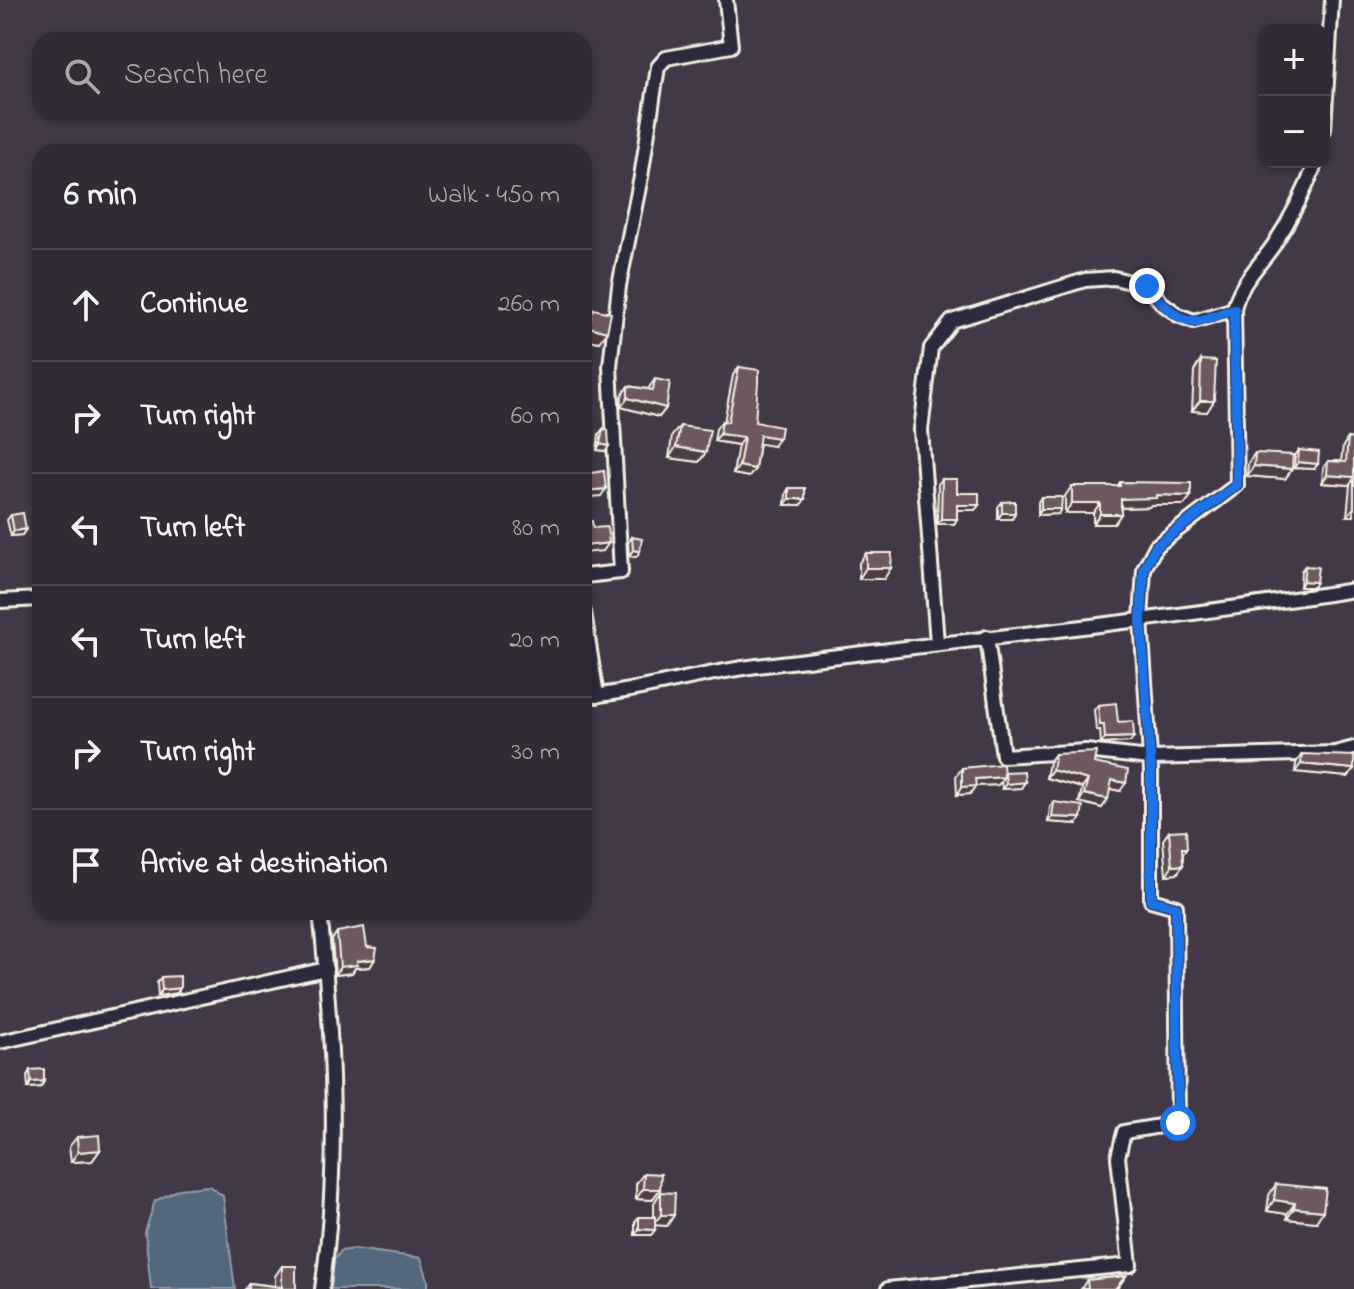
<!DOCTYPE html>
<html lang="en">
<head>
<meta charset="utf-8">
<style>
  :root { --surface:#322a35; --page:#3d3641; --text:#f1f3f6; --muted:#a8a7ad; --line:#4d4650 }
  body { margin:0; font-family:"Indie Flower",sans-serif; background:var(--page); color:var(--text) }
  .controls { position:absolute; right:24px; top:24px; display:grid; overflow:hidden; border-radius:16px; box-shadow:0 2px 6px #0004 }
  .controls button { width:72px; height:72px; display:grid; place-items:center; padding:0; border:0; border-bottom:2px solid var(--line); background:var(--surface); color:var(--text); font:40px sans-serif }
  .stop { position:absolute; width:24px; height:24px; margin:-18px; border:6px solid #1a73e8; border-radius:50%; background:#fff }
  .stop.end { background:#1a73e8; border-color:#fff; box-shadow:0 2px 8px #0008 }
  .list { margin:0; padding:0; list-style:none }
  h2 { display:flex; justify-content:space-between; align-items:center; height:104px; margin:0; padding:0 32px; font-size:34px }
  h2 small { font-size:26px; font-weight:400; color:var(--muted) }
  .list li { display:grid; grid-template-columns:52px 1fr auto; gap:24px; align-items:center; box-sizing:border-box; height:112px; padding:0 32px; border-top:2px solid var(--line) }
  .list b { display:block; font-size:30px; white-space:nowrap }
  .list em { font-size:26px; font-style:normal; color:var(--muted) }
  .icon { flex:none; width:44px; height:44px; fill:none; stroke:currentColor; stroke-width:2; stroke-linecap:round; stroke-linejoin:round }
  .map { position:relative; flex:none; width:1354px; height:1289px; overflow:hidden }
  .search { position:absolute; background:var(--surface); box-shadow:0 2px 6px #0004; left:32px; top:32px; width:560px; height:88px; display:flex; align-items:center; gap:20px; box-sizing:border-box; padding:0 28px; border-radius:24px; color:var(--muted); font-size:30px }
  .panel { position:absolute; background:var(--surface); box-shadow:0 2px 6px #0004; left:32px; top:144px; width:560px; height:776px; border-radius:24px }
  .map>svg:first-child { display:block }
  .water { fill:#53677e; stroke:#939ea8; stroke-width:2 }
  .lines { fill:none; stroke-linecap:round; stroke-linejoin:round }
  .minor-casing { stroke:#f4f1e8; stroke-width:18 }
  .minor { stroke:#2f2a3d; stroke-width:12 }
  .wall { fill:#5f4c52; stroke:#f4f1e8; stroke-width:2 }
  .shaded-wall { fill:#4d3e42; stroke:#f4f1e8; stroke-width:2 }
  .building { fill:#6e585f; stroke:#f4f1e8; stroke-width:2 }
  .route { stroke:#1a73e8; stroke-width:10 }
</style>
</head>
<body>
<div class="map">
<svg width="1354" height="1289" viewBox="0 0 1354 1289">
  <rect width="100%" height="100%" fill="#423847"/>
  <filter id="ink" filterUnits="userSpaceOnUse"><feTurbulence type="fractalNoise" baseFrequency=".0125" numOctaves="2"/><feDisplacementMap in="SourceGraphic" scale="16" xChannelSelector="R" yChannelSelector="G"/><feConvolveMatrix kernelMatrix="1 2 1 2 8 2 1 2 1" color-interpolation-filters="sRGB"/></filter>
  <g filter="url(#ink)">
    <!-- water -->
    <path class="water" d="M209 1186 223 1196 235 1289H151L145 1232 155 1201 179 1189Z
      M354 1249 421 1258 428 1280V1289H331L334 1260 341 1251Z"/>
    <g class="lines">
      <defs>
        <path id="minor" d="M1324 130 1332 0
          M584 576 621 572 610 366 619 286 641 177 658 67 666 58 731 46 726 0
          M0 601 40 599
          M584 612 597 696
          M987 637 1003 756 1086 751 1150 758 1335 753 1354 748
          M937 643 921 430 931 348 952 321 1085 280 1114 278 1147 286 1162 303 1178 315 1194 321 1234 309
          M584 697C642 691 699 673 757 666 956 641 1156 621 1354 590
          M320 912C333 1036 340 1165 322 1289
          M0 1042 326 969
          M888 1289 1130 1265 1118 1157 1124 1132 1178 1123 1176 907 1151 900V771L1141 620 1144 569 1156 546 1237 485 1234 309C1239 284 1259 266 1273 246 1290 220 1305 192 1316 162"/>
      </defs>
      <!-- minor casing -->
      <use href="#minor" class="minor-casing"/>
      <!-- minor -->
      <use href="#minor" class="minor"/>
    </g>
    <!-- wall -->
    <path class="wall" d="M593 309 599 342 584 339V328L586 319Z
      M1201 360 1207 412 1192 411 1194 371Z
      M739 367 755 422 773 446 759 443 755 469 749 477 733 474 738 445 714 441 716 429 722 421 724 422 733 375Z
      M655 379 666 408 659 417 621 407 622 395 628 386 648 389Z
      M680 426 706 452 699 462 669 458 672 436Z
      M603 429 606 451 597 450 599 434Z
      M1348 438 1354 439V516H1347L1350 485 1322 483 1323 468 1328 461H1341L1343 446Z
      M1299 450 1314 469 1294 468 1295 456Z
      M1255 453 1292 469 1285 479 1247 476 1248 463Z
      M942 479 957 493 979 505 975 510H957V519L954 524H937L938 484Z
      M1120 482 1191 496 1184 505H1151L1149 507 1121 508V514L1114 524H1093V513H1065V496L1072 486H1117Z
      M789 488 801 505H785L786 493Z
      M1041 497 1058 514 1038 515V502Z
      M1002 502 1015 513 1012 519H998V507Z
      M11 515 26 529 22 535 11 536 7 520Z
      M632 537 640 551 636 557 629 556 628 543Z
      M866 553 884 579H859V563Z
      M1305 566 1313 587H1300L1301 571Z
      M1098 705 1130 742 1101 744 1100 730H1096L1094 710Z
      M1055 754 1094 763 1120 791 1110 789 1102 808 1079 802 1082 788 1046 778 1049 762Z
      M1302 754 1354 769 1348 777 1295 772 1296 763Z
      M962 768 1003 774 1005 772 1025 782 1021 788 1002 789 1001 780 998 785 976 786 970 794 957 795 956 776Z
      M1054 802 1077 824 1048 822 1050 807Z
      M1169 831 1187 848 1183 854V865L1177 874 1166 875 1163 840Z
      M337 932 367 947 375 959 370 967 355 968 352 973 335 975 332 940Z
      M161 977 180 988 177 993 158 996 157 983Z
      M30 1070 44 1081 41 1087 28 1088 27 1076Z
      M77 1137 100 1150 92 1161 71 1162 69 1147Z
      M644 1173 660 1189 652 1200 636 1199V1184Z
      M1276 1184 1316 1222 1287 1219V1214L1267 1211 1269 1195Z
      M661 1192 674 1215 667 1226 655 1225V1230L651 1235H635V1222L639 1217H654V1203Z
      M282 1266 296 1289H245L249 1283 275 1286V1276Z
      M1126 1276 1117 1289H1081L1087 1280Z"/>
    <!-- shaded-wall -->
    <path class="shaded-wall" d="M589 327 607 332 599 342 584 339V335Z
      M628 398 666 408 659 417 621 407Z
      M1200 401H1214L1207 412 1192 411Z
      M720 434 744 437 738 445 714 441Z
      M760 435 779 438 773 446 754 443Z
      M600 444 609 446 606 451 597 450Z
      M676 447 706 452 699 462 669 458Z
      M1298 462 1318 464 1314 469 1294 468Z
      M739 466 755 469 749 477 733 474Z
      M1254 466 1292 469 1285 479 1247 476Z
      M1327 475 1354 477V478L1350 485 1322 483Z
      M606 489 601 496 584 498V491Z
      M1156 495 1191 496 1184 505H1151L1149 507 1115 508 1121 499Z
      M789 499H805L801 505H785Z
      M1072 503H1100L1093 513H1065Z
      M957 505H979L975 510H954Z
      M1041 509H1061L1058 514 1038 515Z
      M1353 509H1354V516H1347Z
      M1002 513H1015L1012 519H998Z
      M1100 514H1121L1114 524H1093Z
      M941 519H957L954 524H937Z
      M26 529 22 535 11 536 14 531Z
      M609 543 603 551 584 553V546Z
      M633 550 640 551 636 557 629 556Z
      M866 568H891L884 579H859Z
      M1303 581 1316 582 1313 587H1300Z
      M1134 737 1130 742 1101 744 1105 738Z
      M1301 764 1354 769 1348 777 1295 772Z
      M1052 770 1088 780 1082 788 1046 778Z
      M1004 777 998 785 976 786 970 794 957 795 962 787 975 779Z
      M1112 780 1126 783 1120 791 1107 788Z
      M1025 782 1021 788 1002 789 1006 784Z
      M1084 794 1108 799 1102 808 1079 802Z
      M1052 817 1081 818 1077 824 1048 822Z
      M1183 865 1177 874 1166 875 1172 866Z
      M375 959 370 967 355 968 352 973 335 975 340 967 357 961Z
      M180 988 177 993 158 996 162 990Z
      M44 1081 41 1087 28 1088 31 1082Z
      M100 1150 92 1161 71 1162 78 1152Z
      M643 1189H660L652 1200 636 1199Z
      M1274 1200 1295 1203 1287 1214 1267 1211Z
      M1294 1208 1323 1211 1316 1222 1287 1219Z
      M661 1215H674L667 1226 653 1225Z
      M639 1229 655 1230 651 1235H635Z"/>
    <!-- building -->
    <path class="building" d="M593 309 611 313 607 332 589 327Z
      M1201 360 1216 361 1214 401H1200Z
      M739 367 759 370 755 422 781 427 779 438 760 435 755 469 739 466 744 437 720 434 722 421 728 422Z
      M655 379 670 382 666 408 628 398V386L653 390Z
      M680 426 710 430 706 452 676 447Z
      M603 429 608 430 609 446 600 444Z
      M1348 438 1354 439V477L1327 475 1328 461 1346 462Z
      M1299 450 1319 452 1318 464 1298 462Z
      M1255 453 1293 455 1292 469 1254 466Z
      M604 471 606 489 584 491V474Z
      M942 479H957V493H979V505H957V519H941Z
      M1120 482 1191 483V496L1156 495V498L1121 499V514H1100V503H1072V486H1120Z
      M789 488H805V499H789Z
      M1041 497H1062L1061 509H1041Z
      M1015 501V513H1002V502Z
      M23 513 26 529 14 531 11 515Z
      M592 521 593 528 607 527 609 543 584 546V522Z
      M632 537 642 539 640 551 633 550Z
      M866 553H892L891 568H866Z
      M1305 566 1318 567 1316 582 1303 581Z
      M1116 703 1118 722 1133 721 1134 737 1105 738 1104 725H1100L1098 705Z
      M1096 752 1094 763 1128 770 1126 783 1112 780 1108 799 1084 794 1088 780 1052 770 1055 754Z
      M1302 754 1354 756V769L1301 764Z
      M1003 764 1004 777 975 779 976 786 962 787V768Z
      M1024 771 1025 782 1006 784 1005 772Z
      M1054 802 1083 806 1081 818 1052 817Z
      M1186 830 1187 848H1182L1183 865 1172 866 1169 831Z
      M364 927 367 947 377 948 375 959 357 961V965L340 967 337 932Z
      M180 976V988L162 990 161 977Z
      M44 1069V1081L31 1082 30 1070Z
      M99 1135 100 1150 78 1152 77 1137Z
      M644 1173 661 1174 660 1189H643Z
      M1276 1184 1326 1189 1323 1211 1294 1208 1295 1203 1274 1200Z
      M661 1192 675 1193 674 1215H661Z
      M639 1217H655V1230L639 1229Z
      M282 1266H296V1289H249V1283L282 1287Z
      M1126 1276 1115 1289H1088L1087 1280Z"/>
  </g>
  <g class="lines" filter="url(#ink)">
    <!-- route -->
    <path class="route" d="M1147 286C1158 299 1176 321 1195 321 1207 321 1223 312 1234 309L1237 485 1156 546 1144 569 1141 620 1151 771V900L1176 907 1178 1123"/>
  </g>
</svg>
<div class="controls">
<button>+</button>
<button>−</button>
</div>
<div class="stop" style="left:1178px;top:1123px"></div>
<div class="stop end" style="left:1147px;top:286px"></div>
<div class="search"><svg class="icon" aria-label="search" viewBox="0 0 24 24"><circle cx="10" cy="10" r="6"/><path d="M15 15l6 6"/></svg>Search here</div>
<section class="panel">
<h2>6 min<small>Walk · 450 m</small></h2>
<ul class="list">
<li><svg class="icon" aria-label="ahead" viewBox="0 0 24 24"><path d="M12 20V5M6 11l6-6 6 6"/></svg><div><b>Continue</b></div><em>260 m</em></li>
<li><svg class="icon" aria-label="right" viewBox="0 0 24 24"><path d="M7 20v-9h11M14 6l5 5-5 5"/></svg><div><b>Turn right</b></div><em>60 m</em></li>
<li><svg class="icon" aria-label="left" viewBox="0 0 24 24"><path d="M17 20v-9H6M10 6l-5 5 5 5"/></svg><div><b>Turn left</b></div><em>80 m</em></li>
<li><svg class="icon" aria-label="left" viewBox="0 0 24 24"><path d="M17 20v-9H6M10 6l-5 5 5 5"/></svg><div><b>Turn left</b></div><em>20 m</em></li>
<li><svg class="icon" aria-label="right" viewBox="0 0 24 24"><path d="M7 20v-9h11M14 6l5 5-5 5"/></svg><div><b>Turn right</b></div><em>30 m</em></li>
<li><svg class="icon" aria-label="arrive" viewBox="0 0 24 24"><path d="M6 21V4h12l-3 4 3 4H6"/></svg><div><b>Arrive at destination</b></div></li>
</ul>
</section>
</div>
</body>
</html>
